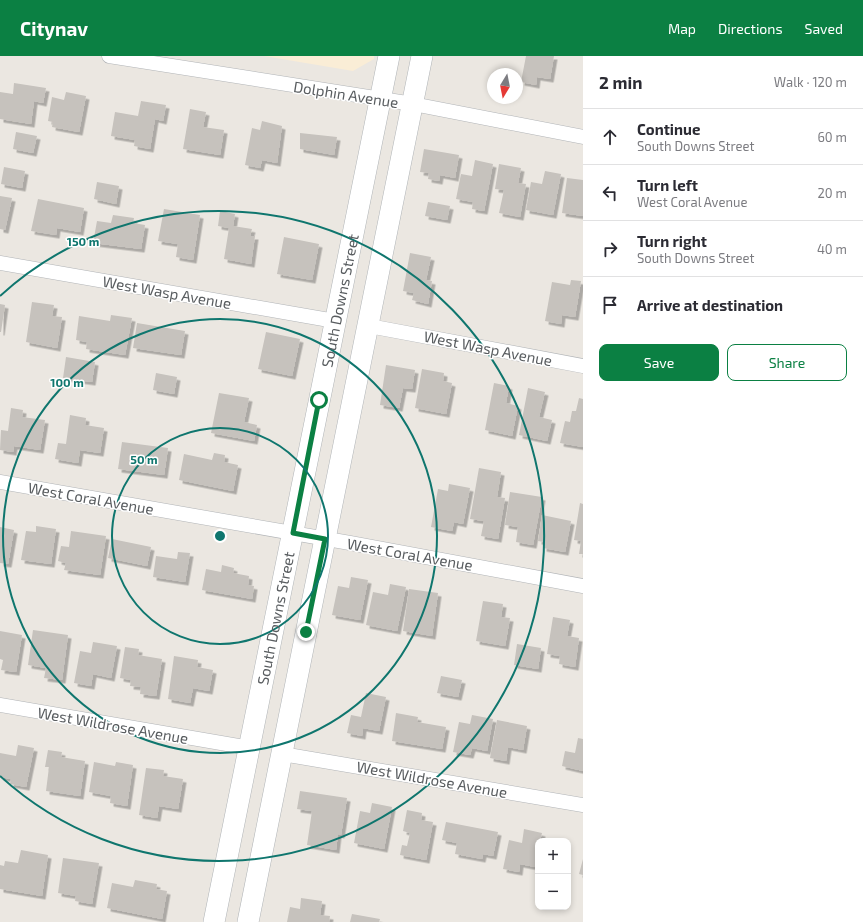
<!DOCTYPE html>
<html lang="en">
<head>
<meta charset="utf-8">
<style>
  :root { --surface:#fff; --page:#f2f2f3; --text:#2b2b33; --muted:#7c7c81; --line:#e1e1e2; --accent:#0b8043 }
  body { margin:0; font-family:"Exo 2",sans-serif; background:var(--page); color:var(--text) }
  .controls { position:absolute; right:12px; bottom:12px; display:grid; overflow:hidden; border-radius:8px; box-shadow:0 2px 6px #0003 }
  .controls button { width:36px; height:36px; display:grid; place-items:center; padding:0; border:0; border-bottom:1px solid var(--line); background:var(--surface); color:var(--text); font:20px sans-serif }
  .compass { position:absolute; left:487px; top:12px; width:36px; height:36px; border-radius:50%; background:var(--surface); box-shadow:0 2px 6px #0003; rotate:190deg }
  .stop { position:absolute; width:12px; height:12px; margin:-9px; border:3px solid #0b8043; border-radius:50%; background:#fff }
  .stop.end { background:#0b8043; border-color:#fff; box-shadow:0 1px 4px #0008 }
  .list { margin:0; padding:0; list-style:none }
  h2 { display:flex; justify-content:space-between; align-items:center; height:52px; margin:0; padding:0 16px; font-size:17px }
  h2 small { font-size:13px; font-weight:400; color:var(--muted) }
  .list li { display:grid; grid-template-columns:26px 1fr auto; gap:12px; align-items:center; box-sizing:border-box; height:56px; padding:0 16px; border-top:1px solid var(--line) }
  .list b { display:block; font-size:15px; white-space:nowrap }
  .list p { margin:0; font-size:13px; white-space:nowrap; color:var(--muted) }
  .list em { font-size:13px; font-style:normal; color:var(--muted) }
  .actions { display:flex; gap:8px; padding:12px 16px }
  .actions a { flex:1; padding:9px 0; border:1px solid var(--accent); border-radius:8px; text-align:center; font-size:14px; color:var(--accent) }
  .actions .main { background:var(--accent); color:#fff }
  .icon { flex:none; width:22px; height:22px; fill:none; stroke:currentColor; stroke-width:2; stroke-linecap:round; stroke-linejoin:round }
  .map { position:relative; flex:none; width:583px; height:866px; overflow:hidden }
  header { display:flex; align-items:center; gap:24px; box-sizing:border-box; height:56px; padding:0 20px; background:var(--accent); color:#fff }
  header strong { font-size:19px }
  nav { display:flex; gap:22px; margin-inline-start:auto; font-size:14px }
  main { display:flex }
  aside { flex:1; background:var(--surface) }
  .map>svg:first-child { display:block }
  .commercial { fill:#faedd6 }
  .building { fill:#c6c2bd; filter:url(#shadow) }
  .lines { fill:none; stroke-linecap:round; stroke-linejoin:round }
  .street-casing { stroke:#b1b4b7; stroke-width:15 }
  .secondary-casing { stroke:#b0b4b7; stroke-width:22 }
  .street { stroke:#fff; stroke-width:14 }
  .secondary { stroke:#fff; stroke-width:21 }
  .route { stroke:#0b8043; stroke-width:5 }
  .ring { fill:none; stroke:#0f766e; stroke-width:2 }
  .labels { text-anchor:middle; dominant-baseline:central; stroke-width:3; stroke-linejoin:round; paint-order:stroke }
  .street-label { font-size:15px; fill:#595d60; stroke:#fff }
  .centre { fill:#0f766e; stroke:#fff; stroke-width:2 }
  .ring-label { font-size:12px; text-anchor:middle; font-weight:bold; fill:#0f766e; stroke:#fff; stroke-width:3; stroke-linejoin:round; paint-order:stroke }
</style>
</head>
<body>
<header>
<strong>Citynav</strong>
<nav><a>Map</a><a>Directions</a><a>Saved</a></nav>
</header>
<main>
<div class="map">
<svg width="583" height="866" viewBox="0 0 583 866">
  <defs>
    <filter id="shadow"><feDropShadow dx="3.5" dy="3.5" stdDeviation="0" flood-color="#0004"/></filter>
  </defs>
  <rect width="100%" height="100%" fill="#ebe7e1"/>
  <!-- commercial -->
  <path class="commercial" d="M264 0H374V3L353 15Z"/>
  <!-- building -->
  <path class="building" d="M526 0H554L550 23 537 21 536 29 521 26Z
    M14 27 46 32 43 47 34 45 31 68 0 63V36L13 38Z
    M66 36 86 40 79 76 52 71 53 66 48 65 52 41 64 44Z
    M141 45 166 49 163 65 155 63 150 93 134 90 135 84 111 80 115 56 138 60Z
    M190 53 206 56 203 71 224 74 220 99 183 93Z
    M262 65 282 70 277 107 262 104 260 112 245 109 252 72 260 74Z
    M16 76 37 80 33 97 13 93Z
    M300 77 337 81 334 99 300 93Z
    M424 93 459 99 455 122 440 119 439 125 428 123 429 117 420 116Z
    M475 104 493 108 484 155 472 153 473 146 456 143 461 118 472 120Z
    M499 108 521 112 518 127 526 128 520 161 499 157 504 134 495 133Z
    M4 111 25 115 22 132 1 128Z
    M545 115 561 118 553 159 526 154 531 126 542 128Z
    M567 122 583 124V160L562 157Z
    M97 126 119 130 116 148 94 143Z
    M0 140 12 142 5 174 0 173Z
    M38 143 84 152 80 176 57 172 56 179 31 175Z
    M428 146 450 150 447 164 425 160Z
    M164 153 200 159 193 204 176 201 178 188 158 185Z
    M220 155 235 158 233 170 252 173 250 180H255L251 208 224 203 229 172 218 170Z
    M113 159 134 162 133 167 145 169 141 193 93 187 97 165 111 167Z
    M284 181 319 188 312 224 277 218Z
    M410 197 431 201 426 224 432 225 428 248 412 244 414 237 403 235Z
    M571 224 581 225 575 261 562 259 561 268 545 265 552 226 570 229Z
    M32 246 54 249 52 260 62 261 57 292 26 286Z
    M0 248 5 249 1 276H0Z
    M111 259 132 262 125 299 86 293 87 286 76 284 79 260 110 265Z
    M137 267 185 275 181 299 133 292Z
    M266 276 300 283 292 320 258 313Z
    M66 301 95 306 92 326 63 322Z
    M386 309 415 314 412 333 403 332 399 352 380 349Z
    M422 313 444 317 443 325 452 327 446 358 415 352Z
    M156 317 177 321 174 338 153 334Z
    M494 327 509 330 506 347 518 350 512 380 485 374Z
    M528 332 545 336 539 361 552 364 547 385 519 379Z
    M219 337 249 342 244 366 257 369 254 385 211 377Z
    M579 342 583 343V391L560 387 565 365 570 366 572 355H576Z
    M11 352 23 354 22 361 45 364 40 394 14 390 13 396 0 394 1 374 8 375Z
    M70 359 86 362 85 369 104 372 100 397 80 394 78 407 55 403 58 387 66 388Z
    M122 386 168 392 164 419 118 413Z
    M214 397 225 399 224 406 238 409 233 435 179 424 184 398 212 404Z
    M479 412 501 416 497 441 505 442 498 483 481 480 484 465 470 463Z
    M449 428 470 432 463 468 454 466 452 475 431 471 438 433 448 435Z
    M510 436 542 441 533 489 516 486 518 471 505 469Z
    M580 447 583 448V498H579L581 485 574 484Z
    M542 459 571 465 565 496 543 492 544 486 538 485Z
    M36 470 56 473 51 508 21 504 26 475 36 476Z
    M0 471 14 474 8 508 0 507Z
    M71 475 106 480 100 519 64 514 66 507 58 505 61 490 69 491Z
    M112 483 151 491 147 510 108 502Z
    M178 496 190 497 185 526 153 521 156 500 177 503Z
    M222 509 234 512 233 517 249 520 248 529 254 530 252 543 202 534 206 513 221 516Z
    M351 521 368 524 360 564 332 559 338 530 349 532Z
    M390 528 406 531 397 575 366 569 373 536 388 539Z
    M409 533 438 537 432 580 403 575Z
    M483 545 503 548 501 561 510 562 505 590 476 585Z
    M553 561 570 564 567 580 579 582 575 611 559 608 560 600 547 598Z
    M33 574 68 579 62 624 44 622 46 612 28 609Z
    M0 575 22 579 16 616 1 614 3 604 0 603Z
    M93 586 117 590 111 622 93 618 91 630 74 627 80 595 91 597Z
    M517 588 541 592 538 613 514 609Z
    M125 591 139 593 138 599 162 603 156 640 140 638 141 631 130 630 131 624 120 622Z
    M174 600 198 604 197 611 213 614 209 635 193 632 190 647 168 643Z
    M441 620 462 624 458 641 437 637Z
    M366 637 386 641 379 675 363 672 362 680 347 677 351 659 361 661Z
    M396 657 418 661 417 666 446 671 442 693 392 685Z
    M472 659 493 663 487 695 472 692 470 699 453 696 459 666 470 668Z
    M497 664 527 670 523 694 508 691 506 705 490 702Z
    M578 682 583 683V715L562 710 565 695 575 697Z
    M18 689 34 692 26 731 10 728 11 723 0 721V697L16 700Z
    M48 694 62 696 61 701 85 705 80 740 46 735 49 711H45Z
    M94 706 115 710 116 706 133 709 127 750 110 747 111 740 89 736Z
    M146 712 164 714 163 720 183 723 178 753 159 750 157 762 139 759Z
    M300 735 347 742 341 779 338 778 336 794 307 789 312 755 297 753Z
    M372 747 392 751 384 793 354 787 360 755 370 757Z
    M407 754 422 757 421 764 433 766 426 804 400 799 402 789 407 790 410 777 403 775Z
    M446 766 498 776 493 800 483 798 482 803 455 798 457 787 442 784Z
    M524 773 542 777 540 785H538L535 811 520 808 519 816 503 813 509 784 522 787Z
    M21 794 48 799 42 840 0 833V809L4 810 5 805 18 807Z
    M63 802 99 807 92 848 75 845 76 840 58 837Z
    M583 803V819L579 818Z
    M135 824 157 828 156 833 167 835 162 863 107 852 112 827 133 831Z
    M301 842 322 845 320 859 330 860 329 866H287L290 851 300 853Z
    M352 858 380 863 379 866H350Z"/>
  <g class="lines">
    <defs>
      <path id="street" d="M109 0 413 48 583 81
        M0 207 335 265
        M369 270 583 310
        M0 426 350 487 583 530
        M0 649 250 692
        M282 698 583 749"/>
      <g id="secondary">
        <path id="s1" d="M214 866 389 0"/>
        <path d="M248 866 422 0"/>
      </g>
    </defs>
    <!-- street casing -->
    <use href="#street" class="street-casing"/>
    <!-- secondary casing -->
    <use href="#secondary" class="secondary-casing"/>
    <!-- street -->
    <use href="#street" class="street"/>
    <!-- secondary -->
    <use href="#secondary" class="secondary"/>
  </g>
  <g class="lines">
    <!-- route -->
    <path class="route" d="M306 576 325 483 293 477 319 344"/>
  </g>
  <!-- distance rings -->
  <g class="ring">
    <circle cx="220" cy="480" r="108"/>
    <circle cx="220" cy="480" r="217"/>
    <path d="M0 240A325 325 0 1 1 0 720"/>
  </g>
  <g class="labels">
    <!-- street labels -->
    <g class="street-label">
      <text transform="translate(346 38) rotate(9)">Dolphin Avenue</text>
      <text transform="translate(167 236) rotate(10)">West Wasp Avenue</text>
      <text stroke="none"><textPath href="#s1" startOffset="634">South Downs Street</textPath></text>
      <text transform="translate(488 292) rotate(11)">West Wasp Avenue</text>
      <text transform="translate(91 442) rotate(10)">West Coral Avenue</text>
      <text transform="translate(410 498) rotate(10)">West Coral Avenue</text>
      <text stroke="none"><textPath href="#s1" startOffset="310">South Downs Street</textPath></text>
      <text transform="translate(113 669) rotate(10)">West Wildrose Avenue</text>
      <text transform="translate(432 723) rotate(10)">West Wildrose Avenue</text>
    </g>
  </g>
  <circle cx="220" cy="480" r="6" class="centre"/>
  <g class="ring-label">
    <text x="83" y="190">150 m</text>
    <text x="67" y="331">100 m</text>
    <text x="144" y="408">50 m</text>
  </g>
</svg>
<div class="controls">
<button>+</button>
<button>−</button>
</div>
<svg class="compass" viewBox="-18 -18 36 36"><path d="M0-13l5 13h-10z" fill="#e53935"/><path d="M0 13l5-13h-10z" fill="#7c7c81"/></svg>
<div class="stop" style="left:319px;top:344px"></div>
<div class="stop end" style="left:306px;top:576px"></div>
</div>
<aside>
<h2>2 min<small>Walk · 120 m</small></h2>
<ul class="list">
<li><svg class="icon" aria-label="ahead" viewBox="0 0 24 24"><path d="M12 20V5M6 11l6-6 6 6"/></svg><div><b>Continue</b><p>South Downs Street</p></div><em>60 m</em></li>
<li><svg class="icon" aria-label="left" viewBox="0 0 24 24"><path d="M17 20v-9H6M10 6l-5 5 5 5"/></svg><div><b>Turn left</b><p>West Coral Avenue</p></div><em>20 m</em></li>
<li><svg class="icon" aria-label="right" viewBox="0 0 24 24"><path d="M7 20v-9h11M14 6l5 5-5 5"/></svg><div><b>Turn right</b><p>South Downs Street</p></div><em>40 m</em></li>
<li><svg class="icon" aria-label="arrive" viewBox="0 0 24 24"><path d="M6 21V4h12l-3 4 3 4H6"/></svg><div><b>Arrive at destination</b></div></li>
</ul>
<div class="actions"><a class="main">Save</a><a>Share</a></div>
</aside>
</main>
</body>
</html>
